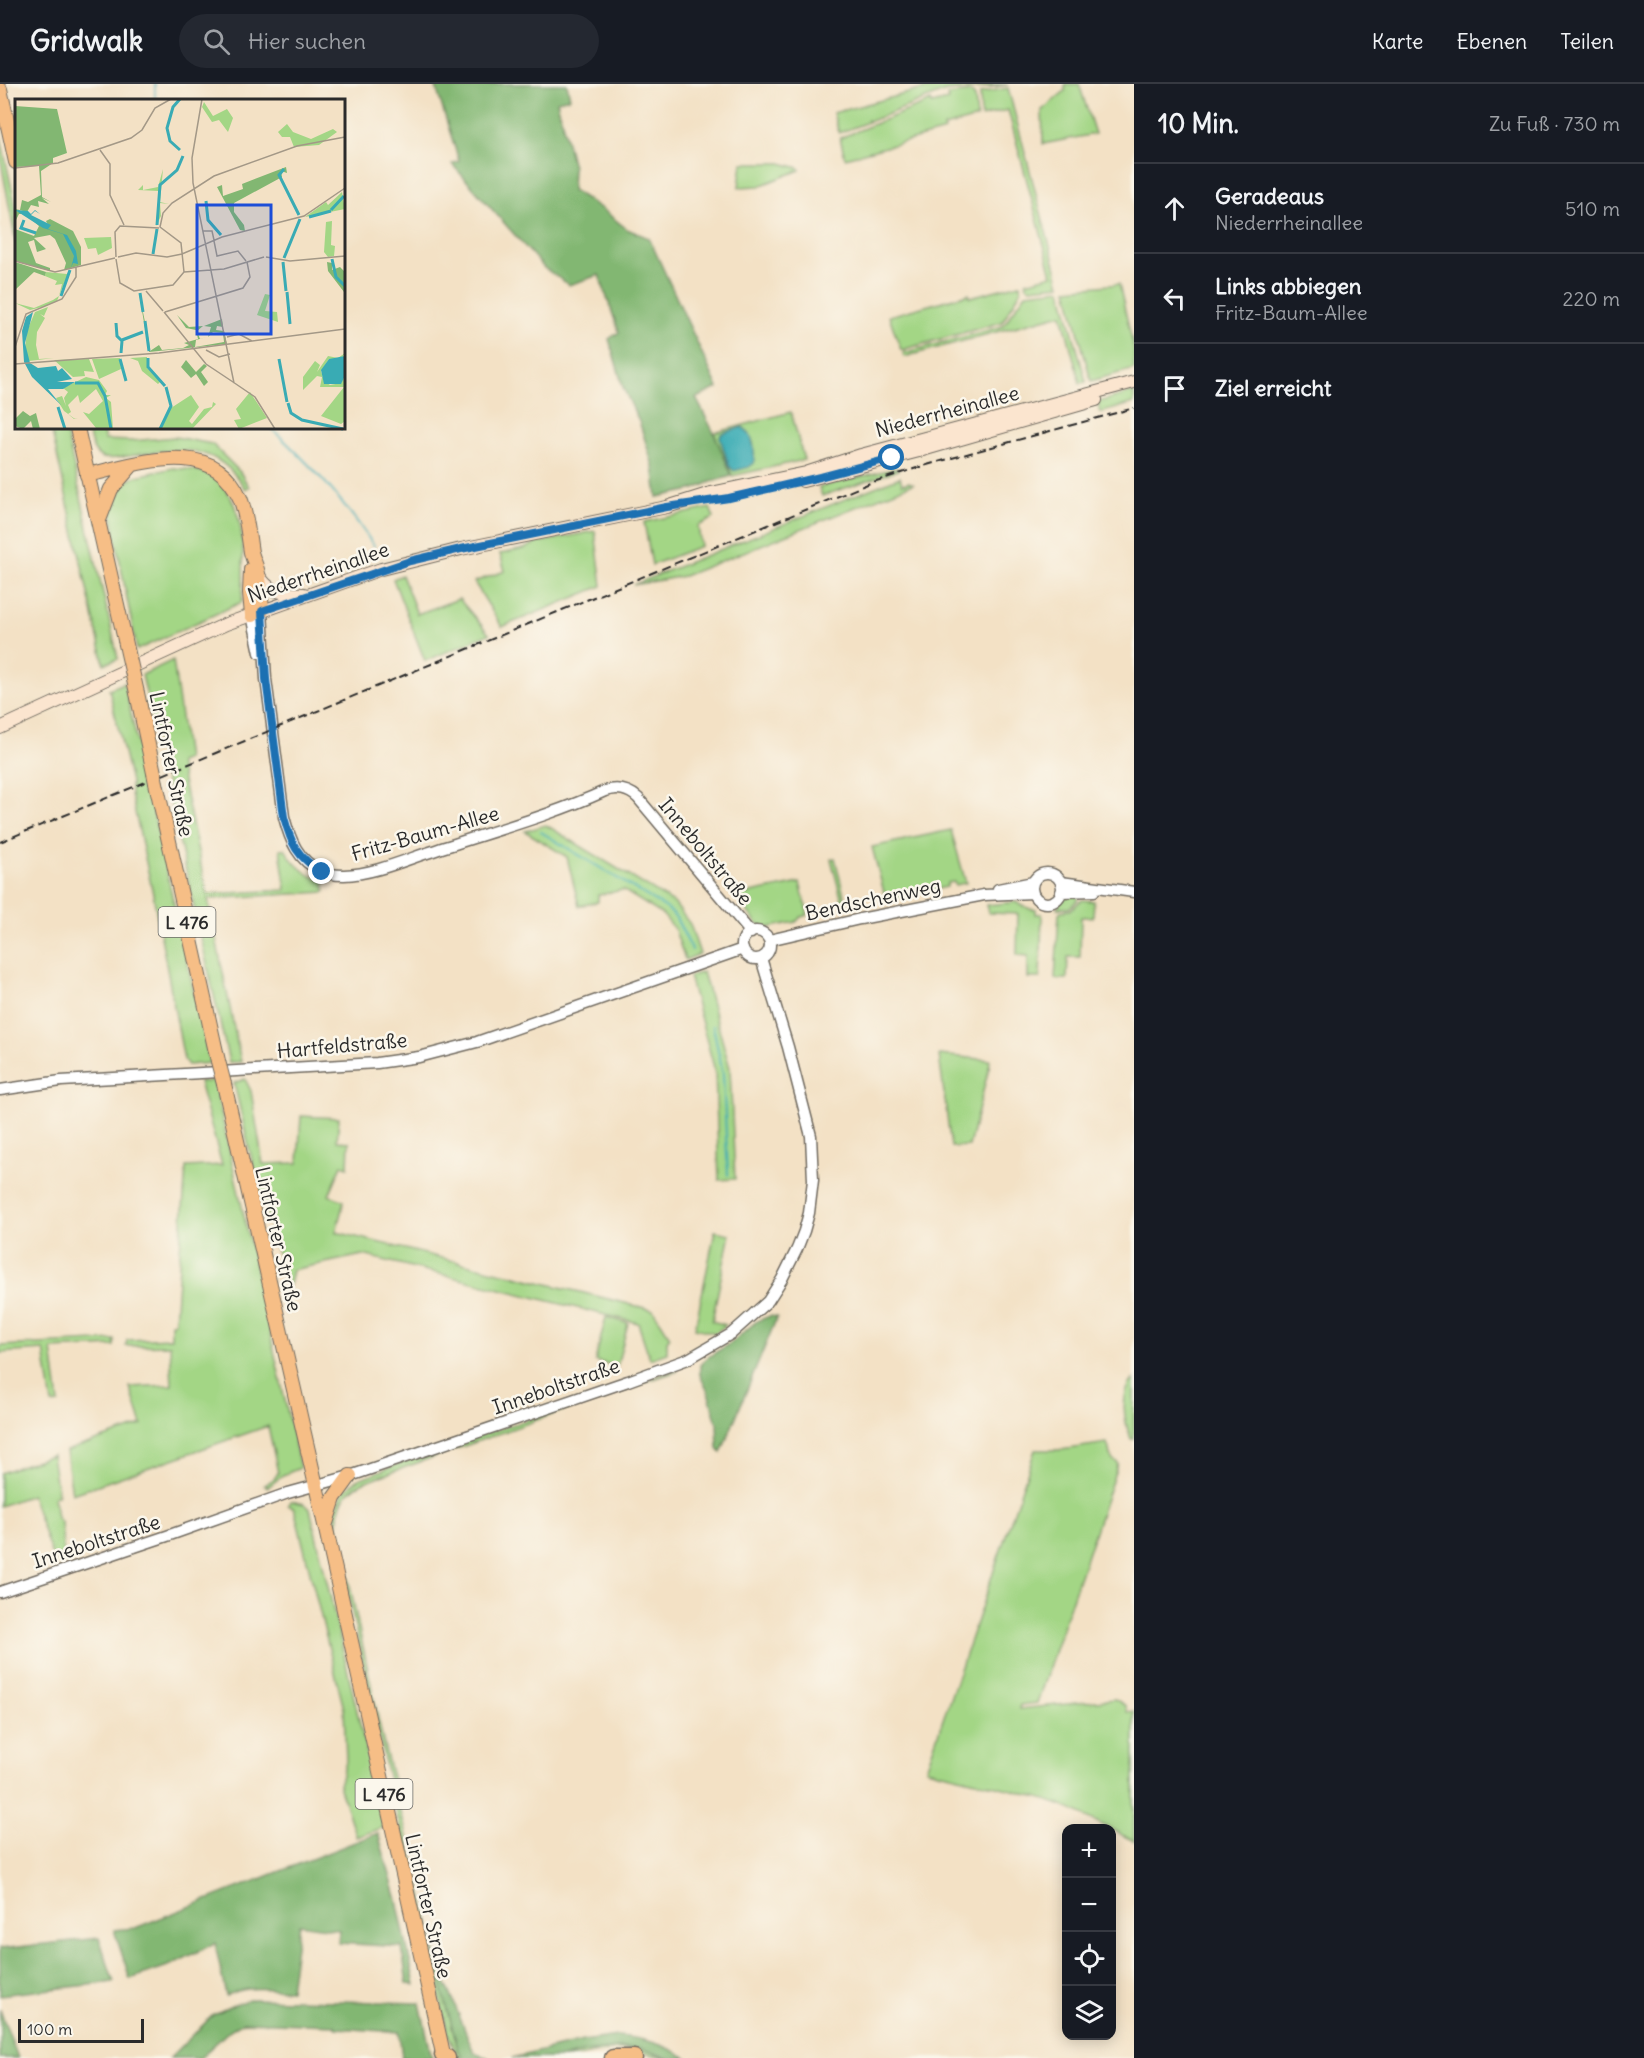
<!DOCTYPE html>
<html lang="de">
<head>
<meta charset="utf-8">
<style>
  :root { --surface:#171b24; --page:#242831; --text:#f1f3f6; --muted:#9ea1a6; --line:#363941 }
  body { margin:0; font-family:Delius,sans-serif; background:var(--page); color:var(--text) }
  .controls { position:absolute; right:18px; bottom:18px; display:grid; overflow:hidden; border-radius:12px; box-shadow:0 3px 15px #0003 }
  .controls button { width:54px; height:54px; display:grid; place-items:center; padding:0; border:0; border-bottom:2px solid var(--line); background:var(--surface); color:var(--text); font:30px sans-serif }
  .scale { position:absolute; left:18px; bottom:15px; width:126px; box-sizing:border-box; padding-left:6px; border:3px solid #2b2b2b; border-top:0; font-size:16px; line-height:21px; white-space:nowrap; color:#2b2b2b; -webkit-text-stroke:4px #fbf7ec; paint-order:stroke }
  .stop { position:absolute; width:18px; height:18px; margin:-14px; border:4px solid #1f6fb2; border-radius:50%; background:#fff }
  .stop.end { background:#1f6fb2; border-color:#fff; box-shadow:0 2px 6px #0008 }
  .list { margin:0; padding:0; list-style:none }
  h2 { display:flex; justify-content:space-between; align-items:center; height:78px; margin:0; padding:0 24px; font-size:26px }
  h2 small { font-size:20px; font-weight:400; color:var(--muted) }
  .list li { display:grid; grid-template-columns:39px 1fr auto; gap:18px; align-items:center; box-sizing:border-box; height:90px; padding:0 24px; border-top:2px solid var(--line) }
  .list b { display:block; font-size:22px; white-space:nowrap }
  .list p { margin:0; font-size:20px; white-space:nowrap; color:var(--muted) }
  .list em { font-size:20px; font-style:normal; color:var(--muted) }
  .icon { flex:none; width:33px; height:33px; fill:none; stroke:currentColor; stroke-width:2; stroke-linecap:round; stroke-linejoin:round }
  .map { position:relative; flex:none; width:1134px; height:1974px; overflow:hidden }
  header { display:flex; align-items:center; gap:36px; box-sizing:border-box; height:84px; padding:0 30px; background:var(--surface); border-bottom:2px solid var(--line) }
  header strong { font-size:28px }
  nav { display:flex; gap:33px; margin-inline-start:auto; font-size:21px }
  .search { width:420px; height:54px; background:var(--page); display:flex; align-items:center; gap:15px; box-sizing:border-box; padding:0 21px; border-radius:33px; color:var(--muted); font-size:22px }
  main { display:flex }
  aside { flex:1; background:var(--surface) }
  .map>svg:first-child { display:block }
  .green { fill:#a3d685; stroke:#678058; stroke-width:1.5 }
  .forest { fill:#82b772; stroke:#56714e; stroke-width:1.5 }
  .water { fill:#39abb4; stroke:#326b70; stroke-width:1.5 }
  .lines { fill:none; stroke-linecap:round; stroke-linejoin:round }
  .stream { stroke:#39abb4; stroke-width:2 }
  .tertiary-casing { stroke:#716b61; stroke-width:13 }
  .secondary-casing { stroke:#716b61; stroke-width:14 }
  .primary-casing { stroke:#716b61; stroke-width:16 }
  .motorway-casing { stroke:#716b61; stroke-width:19 }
  .tertiary { stroke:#fff; stroke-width:10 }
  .secondary { stroke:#fbe5cf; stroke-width:12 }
  .primary { stroke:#f6be86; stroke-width:14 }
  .motorway { stroke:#f6be86; stroke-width:16 }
  .rail { stroke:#2b2b2b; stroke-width:2; stroke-dasharray:9 4.5; stroke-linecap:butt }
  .primary-bridge-casing { stroke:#716b61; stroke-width:16; stroke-linecap:butt }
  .primary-bridge { stroke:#f6be86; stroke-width:14 }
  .route { stroke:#1f6fb2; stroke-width:8 }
  .labels { text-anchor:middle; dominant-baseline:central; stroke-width:5; stroke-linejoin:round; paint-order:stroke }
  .shield { fill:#fbf7ec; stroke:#696865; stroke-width:1.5 }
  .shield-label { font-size:18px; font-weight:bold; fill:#2b2b2b }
  .street-label { font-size:20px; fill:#2b2b2b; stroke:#fbf7ec }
  .inset-river { fill:none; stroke:#39abb4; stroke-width:3 }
  .inset-road { fill:none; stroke:#a39887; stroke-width:1.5 }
  .view { fill:#1d4ed8; fill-opacity:0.15; stroke:#1d4ed8; stroke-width:3 }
  .inset-edge { fill:none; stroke:#2b2b2b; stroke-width:3 }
</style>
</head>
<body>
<header>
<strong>Gridwalk</strong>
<div class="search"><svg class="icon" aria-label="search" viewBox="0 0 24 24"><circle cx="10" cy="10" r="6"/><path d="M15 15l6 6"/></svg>Hier suchen</div>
<nav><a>Karte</a><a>Ebenen</a><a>Teilen</a></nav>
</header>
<main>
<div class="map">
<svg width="1134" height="1974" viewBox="0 0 1134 1974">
  <rect width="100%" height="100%" fill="#fbf7ec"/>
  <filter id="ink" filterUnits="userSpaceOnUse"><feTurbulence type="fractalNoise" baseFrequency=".0167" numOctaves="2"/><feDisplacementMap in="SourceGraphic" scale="12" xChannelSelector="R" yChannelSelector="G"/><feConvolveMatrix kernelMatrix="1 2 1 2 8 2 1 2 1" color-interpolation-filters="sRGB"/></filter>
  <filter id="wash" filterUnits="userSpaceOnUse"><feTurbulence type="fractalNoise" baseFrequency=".008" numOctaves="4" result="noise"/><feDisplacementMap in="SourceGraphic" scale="24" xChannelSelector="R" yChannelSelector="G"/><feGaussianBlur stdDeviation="1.35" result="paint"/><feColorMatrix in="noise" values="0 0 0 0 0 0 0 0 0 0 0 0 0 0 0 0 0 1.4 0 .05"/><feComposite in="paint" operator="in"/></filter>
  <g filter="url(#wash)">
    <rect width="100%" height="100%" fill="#f3e1c5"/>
    <!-- green -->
    <path class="green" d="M942 0 1008 1 946 7 871 37 867 36 868 38 839 49 833 29Z
      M1065 0H1079L1095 50 1043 60 1042 26 1065 7Z
      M1008 4 1060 201 1030 204 1027 202 1026 198 1052 191 1008 26 981 33 980 9Z
      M971 8 975 13 977 34 944 43 945 47 845 74 840 54 931 17 932 20 948 16 947 11Z
      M0 50 16 124V159L0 72Z
      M742 79H781L799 84 800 86 759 102 739 103Z
      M1020 200 1021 207 1002 238 901 266 889 232 969 210 970 213Z
      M1119 200 1134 265V285L1091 297 1067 205Z
      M1061 205 1086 298 1080 299 1062 230 904 273 903 269 1003 242 1026 209Z
      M1134 308V319L1100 329 1098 318Z
      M791 328 804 376 732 392 714 349Z
      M51 344H65L115 561 118 575 104 580Z
      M88 344H102L105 356 131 357 175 353 212 360 240 388 249 403 245 405C217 357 176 364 129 372 121 373 108 377 101 373 91 368 90 353 88 344Z
      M173 384C185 385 199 385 210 391 249 415 244 479 242 518L137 566 114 447 112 425 124 399 137 392Z
      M896 384 898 386 822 412 819 403Z
      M900 393 902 400 909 398 913 400 684 492 633 501Z
      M710 424 714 434 698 442 701 462 652 481 644 438Z
      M595 447 602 502 502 543 474 498 505 487 500 470 524 465 536 459Z
      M402 491 417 530 459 515 489 550 425 577 393 495Z
      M173 576 187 675 179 678 207 810 286 806 280 765H285C294 781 306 792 324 797L325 808 208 815 241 978H229L142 591Z
      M124 599 210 979 188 981 184 976 153 810 131 710V698L109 605Z
      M546 741 674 819 690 840 700 870 685 876 675 846 663 831 623 806 598 811V818L579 822 567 773 525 747Z
      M951 746 966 799 955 801 954 798 947 799V803L886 816 872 763Z
      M835 774 846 820 843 821 831 775Z
      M800 799 808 831 801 833 796 838 767 844 757 840 736 812Z
      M1078 809V816L1069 824H1057L1063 813Z
      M1082 816 1094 817 1093 833H1081L1080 873H1068L1067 895H1055L1059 829 1061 827 1070 826Z
      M1016 818 1030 825 1036 826V830H1042L1040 894H1028V872L1017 871 1018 830 989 829 987 821Z
      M703 888 730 984 735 1095 719 1096 715 987 689 892Z
      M939 971 990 976 989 984 969 1062 951 1063Z
      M245 995 251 1007 263 1080 298 1079 301 1032 339 1034 337 1057 349 1058 348 1083 342 1081 329 1111 344 1117 336 1148 653 1226 670 1253 667 1257V1269L650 1275 638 1239 363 1171 292 1186 288 1206 253 1081 234 999Z
      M214 997 300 1384 283 1391 268 1403 264 1401 274 1395 278 1389 268 1342 72 1410 66 1367 142 1341 130 1303 172 1301 170 1261 126 1262 127 1256 171 1254V1239L175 1238 186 1083 222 1081 199 998Z
      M715 1147 730 1150 712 1237 726 1241 715 1249 695 1244Z
      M606 1233 628 1239 617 1282 595 1277Z
      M115 1256 114 1262 52 1265 59 1319 52 1320 44 1266 0 1269V1262Z
      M672 1287H678L632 1302 364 1398C343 1409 339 1418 337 1441L383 1657 430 1843 433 1857 431 1860 458 1965 463 1974H458L449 1952 380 1658 335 1450V1426L344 1406 359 1395 428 1369Z
      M1134 1295V1355H1131C1124 1337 1119 1310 1134 1295Z
      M1107 1359 1112 1375 1118 1379 1037 1619 1020 1621 1019 1625 1115 1615 1126 1622 1127 1628 1134 1627V1757C1109 1745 1086 1731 1060 1721 1016 1705 971 1696 926 1685L1035 1366H1061Z
      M52 1371 58 1411 54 1412 57 1434 61 1438 64 1473 54 1477 31 1411 0 1422V1389Z
      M291 1417 305 1420 310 1425 384 1743 356 1753 339 1701 346 1677 344 1625 294 1424 288 1421Z
      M617 1964H641L668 1974C655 1974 641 1966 627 1966 605 1965 584 1974 562 1974L585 1968Z"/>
    <!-- forest -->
    <path class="forest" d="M435 0H567L570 14 557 17 573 83 572 106 602 125 627 145 649 154 718 304 696 314 714 349 732 392 711 398 692 406 657 413 653 382 640 340 623 303 609 255 619 248 599 191 569 201 544 184 452 80 459 77Z
      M770 1232 777 1233 721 1369 718 1365 717 1339 708 1308 700 1291V1281L708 1273 731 1259 757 1237Z
      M378 1749 397 1816 415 1901 407 1900 402 1863 338 1859 339 1846 299 1840 290 1906C267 1905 246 1901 226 1912L215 1859 171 1881 130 1895 114 1846 135 1844Z
      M99 1854 114 1898 0 1911V1865Z
      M433 1857 446 1902 449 1906 474 1969 489 1974H463L458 1965 430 1860Z
      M253 1915 420 1919 432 1974H402L399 1948 336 1944 335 1941 243 1938 230 1946 200 1974H170L214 1930 238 1919Z
      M0 1926 18 1974H0Z
      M617 1952C644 1954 664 1960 687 1974H668L641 1964H617L585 1968 562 1974H512L583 1957Z"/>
    <!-- water -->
    <path class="water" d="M742 343C754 350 755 367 754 379L749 383 734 387 729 382 720 354 721 350Z"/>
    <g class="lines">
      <!-- stream -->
      <path class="stream" d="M155 0V16
        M271 344C311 381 344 416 374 462
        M541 748 668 825 676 834 692 866
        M713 942 723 990 728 1091"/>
    </g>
  </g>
  <g filter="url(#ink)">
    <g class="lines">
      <defs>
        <path id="tertiary" d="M262 527 266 595 284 733C290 756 298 777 321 787 327 790 337 791 344 791 375 790 407 775 436 766 493 747 550 732 605 707 618 703 628 705 638 714L751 849
          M252 531 260 569
          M1032 804a15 15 0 1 1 30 0a15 15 0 1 1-30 0Z
          M1061 798 1134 808
          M998 805 1033 798
          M1061 808 1094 807
          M742 861a14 14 0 1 1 28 0a14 14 0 1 1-28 0Z
          M769 856 860 835 984 811 1033 809
          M0 1006 61 997 377 979 419 973 477 958 743 865
          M0 1508 167 1452 288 1409 350 1392 628 1297 688 1275 731 1250 768 1217 782 1195 797 1165 804 1147 809 1129 813 1096 811 1052 788 963 761 874"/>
        <path id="secondary" d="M803 397 919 367 1096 316
          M258 490C270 510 282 509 304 510
          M0 644 226 540 381 485 461 465 667 423 711 409 806 389 861 371 1134 298"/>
        <path id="primary" d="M0 5 16 78
          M77 344 125 556
          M87 391C138 380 213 351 240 414 247 431 248 450 251 468 253 476 257 483 258 490 261 502 261 515 262 527
          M99 436 111 405 132 381
          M251 486 250 509 252 531
          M137 609 154 689
          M156 699 218 977
          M224 1000 325 1441 444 1974
          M326 1439 334 1414 350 1392"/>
        <path id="motorway" d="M443 1971 447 1974
          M613 1974H634"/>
      </defs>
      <!-- tertiary casing -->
      <use href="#tertiary" class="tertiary-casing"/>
      <!-- secondary casing -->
      <use href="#secondary" class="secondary-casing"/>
      <!-- primary casing -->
      <use href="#primary" class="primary-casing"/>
      <!-- motorway casing -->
      <use href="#motorway" class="motorway-casing"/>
      <!-- tertiary -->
      <use href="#tertiary" class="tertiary"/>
      <!-- secondary -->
      <use href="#secondary" class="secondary"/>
      <!-- primary -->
      <use href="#primary" class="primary"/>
      <!-- motorway -->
      <use href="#motorway" class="motorway"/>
      <!-- rail -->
      <path class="rail" d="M0 758 870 399 923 382 1134 324"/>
      <defs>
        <path id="primary-bridge" d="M125 556 137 609
          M154 689 156 699
          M218 977 224 1000"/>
      </defs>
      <!-- primary-bridge casing -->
      <use href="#primary-bridge" class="primary-bridge-casing"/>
      <!-- primary-bridge -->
      <use href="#primary-bridge" class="primary-bridge"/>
    </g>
  </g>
  <g class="lines" filter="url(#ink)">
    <!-- route -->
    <path class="route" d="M322 788C297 773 291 760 284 733L266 595 262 527 410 477 461 465 667 423 729 414 820 393 892 374"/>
  </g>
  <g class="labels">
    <!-- shield labels -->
    <g class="shield">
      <rect x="158.5" y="823" width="57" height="30" rx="4.5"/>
      <rect x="355.5" y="1695" width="57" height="30" rx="4.5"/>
    </g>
    <g class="shield-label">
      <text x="187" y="838">L 476</text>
      <text x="384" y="1710">L 476</text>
    </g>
    <!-- street labels -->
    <g class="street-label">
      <text transform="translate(947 327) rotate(-15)">Niederrheinallee</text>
      <text transform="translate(318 488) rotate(-19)">Niederrheinallee</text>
      <text transform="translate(172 680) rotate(78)">Lintforter Straße</text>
      <text transform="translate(425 749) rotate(-16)">Fritz-Baum-Allee</text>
      <text transform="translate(706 767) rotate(50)">Inneboltstraße</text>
      <text transform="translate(873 815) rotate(-12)">Bendschenweg</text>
      <text transform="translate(342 961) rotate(-5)">Hartfeldstraße</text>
      <text transform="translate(279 1155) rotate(77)">Lintforter Straße</text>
      <text transform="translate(556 1302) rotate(-19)">Inneboltstraße</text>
      <text transform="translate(96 1457) rotate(-18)">Inneboltstraße</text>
      <text transform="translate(429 1822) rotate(77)">Lintforter Straße</text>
    </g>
  </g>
  <!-- overview -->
  <g transform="translate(15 15)">
    <rect width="330" height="330" fill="#f3e1c5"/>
    <path d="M189 3 198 17 212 10 218 19 213 33 204 21 197 23 187 8ZM272 25 278 33 296 40 318 30 322 33 304 46 279 48 275 38H267L263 33ZM148 70 145 103 154 105 145 104 146 117 141 127 144 92 123 91 128 86V91L143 88ZM327 93 330 110 290 118 311 103 313 106ZM317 122 316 146 320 147 319 157 313 158 309 153 311 123ZM96 138 97 149 83 156 81 149 73 150 69 139ZM55 170 42 202 31 207 15 211 0 204 19 209 38 201 44 197 47 185 40 186 42 182 30 177 31 173 52 175ZM250 195 255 196 250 212 262 213 263 223 242 216ZM33 208 29 217 25 215 30 219 22 233 21 246 24 260 39 259 14 262 10 250 12 232 20 213ZM330 254 326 261 314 260 306 272 309 282 315 286 326 284 330 277V322L326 325 306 317 329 288H305L307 278 302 277 288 291V278L300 262 305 266 302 273 313 257 323 259ZM132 258V269L146 282 143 285 127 272 123 262 115 259ZM105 259 106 270 84 280 77 260ZM74 260 79 273 69 272 70 277 58 278 39 261ZM71 278 84 281 92 292 90 296H96L91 299 96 303 98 330 81 329 68 313 74 315 88 302 81 290 65 304 63 296 53 306 56 313 53 315 59 320 63 319 60 320 49 312 41 299 47 297 51 307 49 299 53 293 48 289ZM235 293 252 319 224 330 219 321 226 320 221 310ZM176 296 184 308 174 322 177 325 189 310 197 308 198 303 201 305 177 330H146L156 309Z" fill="#a3d685"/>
    <path d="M0 7 42 10 52 54 38 59V64L26 72 27 98 36 103 27 99 34 105 23 102 24 108 16 106 12 113 4 111 11 115H4L0 123V110L5 111 7 101 13 103 26 96 24 67 0 68ZM271 68 272 74 266 72 267 78 219 104V113L229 126 230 132 225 131 202 88 207 86 208 97 228 90 227 85ZM35 120 58 132 66 148V166L49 171 51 164 40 140 35 136 19 139 31 150 22 153 19 141 13 143 21 164 35 169V172L0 162V130L19 137 24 127 17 121 23 125 26 122 27 127 34 128 31 122ZM0 163 31 173 30 177 19 173 0 191ZM312 163 317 164V171L325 168 330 173 329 193 313 172ZM124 194 134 242 135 252 144 246 147 251 168 249 174 246 169 244 183 240 181 231 171 229 162 216 174 228 188 227 182 232 185 240 192 238 181 241 180 248 209 243 208 234 198 233 193 238 196 228 189 227 207 220 208 228 202 227 201 231 209 232 212 245 134 253ZM171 261 181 273 189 265 192 267 186 273 193 283 189 287 181 275 176 279 166 268ZM8 312 15 317 21 314 25 330H18L16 322 8 330 0 327V320Z" fill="#82b772"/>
    <path d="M0 111 13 112 16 115 20 111 25 115 20 112 16 116 36 126 33 130 52 136 61 152 63 165 58 164 56 169 59 157 48 135 28 129ZM18 213 10 244 15 264 23 269 41 267 43 272 47 269 57 280 42 283H60L48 290H33L46 306 17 278 9 263 7 232 11 218ZM330 257V277L326 285H309L306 271 314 260Z" fill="#39abb4"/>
    <path class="inset-river" d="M165 51 155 42 152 29 158 8 165 0M269 70 264 76 284 116M191 102 193 121 206 136M316 111 329 97M294 118 316 112M9 121 6 129 21 134M142 126 145 86 162 71 168 57M138 155 142 130M269 159 285 120M317 160 321 178 330 187M268 163 271 192M272 193 275 225M125 194 128 213M46 197 55 171M130 222 134 252M101 224 102 237 107 242 106 254M107 241 128 233M133 259V268L150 287M105 260 111 282M264 260 272 303M60 284H83L90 297 96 330M273 304 276 314 287 321 328 330M43 308 50 330M145 330 156 307 151 288"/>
    <path class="inset-road" d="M187 0 177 59 178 84 219 284M85 51 95 65V96L109 126M0 69 43 64 116 39 127 31 140 9 156 0M188 132H197L199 141M199 142 202 157 223 152 231 162M101 158 100 133 105 127 144 129M103 158 121 154 152 158 167 155 207 138 289 117 330 89M251 158 275 162 330 157M101 160 105 184 119 192 158 186 169 173 166 144 145 128 148 114 157 104 199 77 282 47 330 38M0 162 40 173 100 159M169 173 209 170 249 158M131 192 148 212M149 213 191 265 218 283M150 213 228 189 235 178 232 163M212 238 224 235 237 242M0 248 11 215 47 200 61 178V168M191 251 204 258 215 255M0 265 144 254 330 230M218 283 240 298 260 330"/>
    <path class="view" d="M182 106H256V235H182Z"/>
    <rect width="330" height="330" class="inset-edge"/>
  </g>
</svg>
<div class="controls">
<button>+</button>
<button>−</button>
<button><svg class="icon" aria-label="locate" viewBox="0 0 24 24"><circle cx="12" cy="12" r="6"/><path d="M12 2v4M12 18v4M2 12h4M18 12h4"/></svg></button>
<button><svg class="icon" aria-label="layers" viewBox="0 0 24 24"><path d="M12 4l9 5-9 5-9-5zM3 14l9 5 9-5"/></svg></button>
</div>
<div class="scale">100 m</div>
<div class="stop" style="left:892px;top:374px"></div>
<div class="stop end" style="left:322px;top:788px"></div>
</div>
<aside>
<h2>10 Min.<small>Zu Fuß · 730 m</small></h2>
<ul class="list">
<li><svg class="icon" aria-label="ahead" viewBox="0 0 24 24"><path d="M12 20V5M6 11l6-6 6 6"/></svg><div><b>Geradeaus</b><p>Niederrheinallee</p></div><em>510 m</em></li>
<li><svg class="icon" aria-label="left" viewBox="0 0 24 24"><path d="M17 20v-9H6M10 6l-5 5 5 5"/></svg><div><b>Links abbiegen</b><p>Fritz-Baum-Allee</p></div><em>220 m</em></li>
<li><svg class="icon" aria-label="arrive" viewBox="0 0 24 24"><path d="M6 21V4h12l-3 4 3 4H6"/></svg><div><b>Ziel erreicht</b></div></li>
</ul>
</aside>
</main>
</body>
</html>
